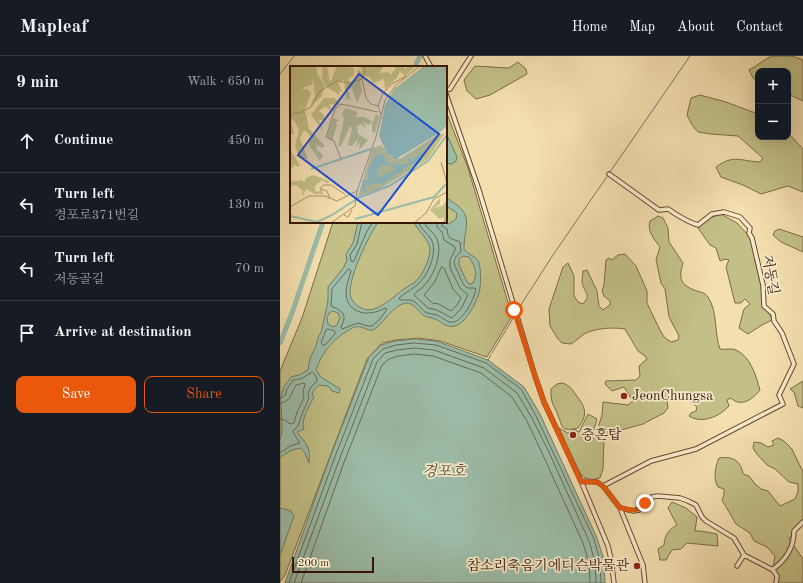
<!DOCTYPE html>
<html lang="en">
<head>
<meta charset="utf-8">
<style>
  :root { --surface:#171b24; --page:#242831; --text:#f1f3f6; --muted:#9ea1a6; --line:#363941; --accent:#ea580c }
  body { margin:0; font-family:"Old Standard TT","Noto Serif KR",serif; background:var(--page); color:var(--text) }
  .controls { position:absolute; right:12px; top:12px; display:grid; overflow:hidden; border-radius:8px; box-shadow:0 4px 16px #0002 }
  .controls button { width:36px; height:36px; display:grid; place-items:center; padding:0; border:0; border-bottom:1px solid var(--line); background:var(--surface); color:var(--text); font:20px sans-serif }
  .scale { position:absolute; left:12px; bottom:10px; width:82px; box-sizing:border-box; padding-left:4px; border:2px solid #361605; border-top:0; font-size:11px; line-height:14px; white-space:nowrap; color:#361605; -webkit-text-stroke:3px #f8eacb; paint-order:stroke }
  .stop { position:absolute; width:12px; height:12px; margin:-9px; border:3px solid #ea580c; border-radius:50%; background:#fff }
  .stop.end { background:#ea580c; border-color:#fff; box-shadow:0 1px 4px #0008 }
  .list { margin:0; padding:0; list-style:none }
  h2 { display:flex; justify-content:space-between; align-items:center; height:52px; margin:0; padding:0 16px; font-size:17px }
  h2 small { font-size:13px; font-weight:400; color:var(--muted) }
  .list li { display:grid; grid-template-columns:26px 1fr auto; gap:12px; align-items:center; box-sizing:border-box; height:64px; padding:0 16px; border-top:1px solid var(--line) }
  .list b { display:block; font-size:15px; white-space:nowrap }
  .list p { margin:0; font-size:13px; white-space:nowrap; color:var(--muted) }
  .list em { font-size:13px; font-style:normal; color:var(--muted) }
  .actions { display:flex; gap:8px; padding:12px 16px }
  .actions a { flex:1; padding:9px 0; border:1px solid var(--accent); border-radius:8px; text-align:center; font-size:14px; color:var(--accent) }
  .actions .main { background:var(--accent); color:#fff }
  .icon { flex:none; width:22px; height:22px; fill:none; stroke:currentColor; stroke-width:2; stroke-linecap:round; stroke-linejoin:round }
  .map { position:relative; flex:none; width:523px; height:527px; overflow:hidden }
  header { display:flex; align-items:center; gap:24px; box-sizing:border-box; height:56px; padding:0 20px; background:var(--surface); border-bottom:1px solid var(--line) }
  header strong { font-size:19px }
  nav { display:flex; gap:22px; margin-inline-start:auto; font-size:14px }
  main { display:flex }
  aside { flex:1; background:var(--surface) }
  .map>svg:first-child { display:block }
  .green { fill:#c2c086; stroke:#7c6b46 }
  .water { fill:#9cbda9; stroke:#737a67; fill-rule:evenodd }
  .lines { fill:none; stroke-linecap:round; stroke-linejoin:round }
  .shore { stroke:#696a57; stroke-width:1 }
  .stream { stroke:#737a67; stroke-width:1 }
  .river { stroke:#9cbda9; stroke-width:5 }
  .minor-casing { stroke:#664830; stroke-width:5.5 }
  .minor { stroke:#f8eacb; stroke-width:3.5 }
  .route { stroke:#ea580c; stroke-width:5 }
  .poi-dot { fill:#8f2418; stroke:#f8eacb; stroke-width:1.5 }
  .labels { text-anchor:middle; dominant-baseline:central; stroke-width:3.5; stroke-linejoin:round; paint-order:stroke }
  .street-label { font-size:14px; fill:#361605; stroke:#f8eacb }
  .poi-label { font-size:14px; fill:#361605; stroke:#f8eacb; text-anchor:start }
  .water-label { font-size:15px; font-style:italic; fill:#5a503e; stroke:#f8eacb }
  .inset-river { fill:none; stroke:#9cbda9; stroke-width:2 }
  .inset-road { fill:none; stroke:#a88f6b; stroke-width:1 }
  .view { fill:#1d4ed8; fill-opacity:0.15; stroke:#1d4ed8; stroke-width:2 }
  .inset-edge { fill:none; stroke:#361605; stroke-width:2 }
</style>
</head>
<body>
<header>
<strong>Mapleaf</strong>
<nav><a>Home</a><a>Map</a><a>About</a><a>Contact</a></nav>
</header>
<main>
<aside>
<h2>9 min<small>Walk · 650 m</small></h2>
<ul class="list">
<li><svg class="icon" aria-label="ahead" viewBox="0 0 24 24"><path d="M12 20V5M6 11l6-6 6 6"/></svg><div><b>Continue</b></div><em>450 m</em></li>
<li><svg class="icon" aria-label="left" viewBox="0 0 24 24"><path d="M17 20v-9H6M10 6l-5 5 5 5"/></svg><div><b>Turn left</b><p>경포로371번길</p></div><em>130 m</em></li>
<li><svg class="icon" aria-label="left" viewBox="0 0 24 24"><path d="M17 20v-9H6M10 6l-5 5 5 5"/></svg><div><b>Turn left</b><p>저동골길</p></div><em>70 m</em></li>
<li><svg class="icon" aria-label="arrive" viewBox="0 0 24 24"><path d="M6 21V4h12l-3 4 3 4H6"/></svg><div><b>Arrive at destination</b></div></li>
</ul>
<div class="actions"><a class="main">Save</a><a>Share</a></div>
</aside>
<div class="map">
<svg width="523" height="527" viewBox="0 0 523 527">
  <rect width="100%" height="100%" fill="#f4dfaf"/>
  <filter id="stains"><feTurbulence type="fractalNoise" baseFrequency=".005" numOctaves="4"/><feColorMatrix values="0 0 0 0 .2 0 0 0 0 .09 0 0 0 0 .02 0 0 0 .5 -.17"/></filter>
  <radialGradient id="worn" r=".72"><stop offset=".6" stop-color="#630" stop-opacity="0"/><stop offset="1" stop-color="#630" stop-opacity=".3"/></radialGradient>
  <!-- green -->
  <path class="green" d="M492 0H512L523 4V45L508 38V15H478V26L473 22 469 14C477 10 483 4 492 0Z
    M238 6 246 13 247 18 210 39 196 43 187 35 184 24 195 10 229 12Z
    M420 39 446 46 478 58V81H508V77L523 93V136L508 130 481 138 463 129 441 121 436 111C454 98 459 105 480 106L483 102 458 80 431 78 418 76 412 69 407 59 411 42Z
    M166 55 188 112 232 260 207 301 160 285 139 282 116 284 102 287 87 303 5 519 0 526V315L22 262 53 166H166Z
    M441 158 457 167 469 180 474 193 475 205 481 228 483 249 490 258 492 264 482 269 468 278 459 272 464 253 470 248 465 243 461 247H455L446 211 449 204 445 203 440 205 436 192 430 189 418 172 426 163Z
    M378 160 383 162 388 172 389 186 403 207C399 221 399 228 414 234 419 236 425 236 428 241 438 256 434 277 440 293 445 294 452 292 456 294 471 301 476 320 480 334 473 343 461 352 451 342L447 344 449 350C439 361 422 368 409 360L411 357 416 355 417 351 406 341 401 338 395 342H389L387 345 388 352 384 357 363 368 327 378 317 375 322 359 323 346 348 349 353 345 344 331 332 335 325 328 326 325 356 324 360 320 359 310 367 303 365 300 358 295 345 273C333 271 315 272 304 278 300 281 296 285 291 288L282 287 278 283 270 270 269 253 283 211 288 207 294 220V240L298 246 303 248C311 239 306 238 303 230 301 226 303 220 303 215L307 214 317 235 319 250 323 254 330 249V245L324 240 322 235 324 229 326 204 329 202 332 204 338 199 345 198 356 210 367 235V247L380 274 384 281 391 286 398 284 399 280 389 261 385 233 381 227 376 204 380 191C374 183 367 175 370 165Z
    M499 173 523 181V196L501 186 493 179 495 175Z
    M523 325V352L518 350 514 336 510 333Z
    M282 327C289 329 292 333 296 339 306 351 308 359 298 372 294 373 289 374 285 373 281 371 281 367 279 362 275 350 270 348 271 333L277 328Z
    M308 358 317 363 313 377 324 382 323 413 320 422C316 423 311 424 308 423 294 418 285 385 279 372L288 377 294 373 299 376Z
    M498 382 504 385 512 393 523 416V469L518 472 509 483 523 503V527H495L498 519 493 511 495 500 487 491 474 485 470 477 456 468 442 444 444 439V433L438 431C433 423 435 411 439 402 452 400 461 404 463 418L469 420 475 428 481 433 488 435 500 450 515 443 518 436V428L509 426 495 413 487 409 476 397 473 392 474 386 481 387 488 391 494 389 492 385Z
    M392 446 406 452 417 461 415 475H421L437 478 438 490 407 487 401 493 392 494 386 504H380L378 493 384 489C385 479 388 474 397 469L388 452Z"/>
  <!-- water -->
  <path class="water" d="M166 77 177 101 176 105 172 108 166 107Z
    M166 141C171 146 179 149 183 155 191 165 183 181 184 193 188 199 197 200 199 207 201 213 201 231 199 237 196 247 185 269 174 270 166 272 161 265 155 263 151 261 147 262 143 259 138 255 133 246 126 247 112 249 105 267 93 274 86 275 82 269 75 271 71 272 68 275 64 277 50 287 42 297 36 314L41 321 60 333 59 337 52 335 48 330 39 329 34 334 32 338 34 341C30 349 20 364 24 373L17 376C26 388 31 390 29 407L25 397 21 392 12 394 0 401V384L2 376 1 340 4 331 11 321 19 319 28 314 30 302 36 290 39 279 41 277 48 245V231L64 211 67 204 66 198 73 187 78 166H98C88 181 70 219 70 236 70 246 79 253 88 254 101 254 114 240 124 233 128 230 133 228 137 224 143 218 150 203 150 194 150 184 138 176 134 166H161L169 168 176 163 177 157 166 150ZM183 200 189 201C195 210 199 219 192 228H189L187 226 179 209V203ZM53 255 58 257 60 262 57 269 53 271 48 268 47 262 49 257Z
    M134 283 156 285 208 304 244 331 260 358 317 482 324 504 325 527H5L49 404 89 301 101 289 115 285Z
    M0 452 11 455 14 460 0 499Z"/>
  <g class="lines">
    <!-- shore -->
    <path class="shore" d="M82 166 77 188 70 199 71 205 72 206 74 205 87 175 93 166
      M138 166C141 173 147 177 151 183 158 195 149 217 140 226 135 232 126 236 120 241L119 243 121 244H131C137 246 140 252 145 256 149 258 153 258 157 259 162 261 166 266 171 266 182 268 194 243 196 233L194 232H187C183 229 182 226 180 221 176 210 169 205 181 196L180 186C172 182 168 185 167 173L162 170V166
      M144 166C146 172 152 175 156 181 164 195 154 220 143 231 140 234 136 235 134 239L148 252 157 254 172 262 181 253 188 239 180 232 170 212V204L175 194V191L164 184 162 176 157 171V166
      M162 211 164 212 173 233 181 242 177 249 171 255 159 248 152 247 144 239 154 227Z
      M69 213 71 215C69 222 66 230 66 237 67 259 90 261 105 252L107 253 100 263 92 270H88L78 267 62 273 61 271C68 257 62 255 51 250L52 233Z
      M48 273 55 275V278L45 289H43L41 287 46 274Z
      M0 342 5 340 7 333 13 324 21 323 32 316 36 320 37 325 30 332 28 337 29 342 22 358 18 370 13 375 14 378 20 387 10 390 0 397
      M0 347C11 346 11 337 16 329L24 327 25 328 23 336 24 342 17 356 14 367 10 368 5 364 0 363
      M9 527 53 406 93 303 103 293 116 289 134 287 156 289 206 307 241 333 256 360 314 483 320 505 321 527
      M14 527 58 407 97 306 105 297 117 294 134 292 154 294 204 312 237 337 252 362 268 394 309 485 315 506 316 527
      M21 527 63 409 102 309 109 303 118 300 134 298 153 300 201 317 232 341 247 365 262 397 303 487 309 507 310 527"/>
    <!-- stream -->
    <path class="stream" d="M0 18 14 0
      M330 116 410 0
      M237 255 273 199 328 119
      M212 297 235 259
      M208 304 211 299"/>
    <!-- river -->
    <path class="river" d="M135 11 140 0
      M0 287 12 257 43 166"/>
    <defs>
      <path id="minor" d="M145 0 151 11
        M166 34 170 33 191 0
        M166 38 199 134 255 320 264 346 301 425 328 490 331 503 334 527
        M301 425 317 426 323 430 340 452 363 509 365 527
        M323 430 371 405 416 393 503 348 499 339 514 308 502 277 494 265 493 258 484 250 483 229 472 182 469 177 470 172 460 161 444 156 432 158 418 169C405 165 399 160 388 153L379 154 329 118
        M340 452 354 455 359 454 372 441 378 440 400 442 408 445 416 449 422 461 426 465 454 482 464 499 493 514 497 520 496 527
        M457 510 464 499
        M492 514C506 504 514 492 514 475L523 466"/>
    </defs>
    <!-- minor casing -->
    <use href="#minor" class="minor-casing"/>
    <!-- minor -->
    <use href="#minor" class="minor"/>
  </g>
  <g class="lines">
    <!-- route -->
    <path class="route" d="M234 254 255 320 264 346 301 426H317L323 430 340 452C351 454 357 457 365 447"/>
  </g>
  <!-- markers -->
  <g class="poi-dot">
    <circle cx="344" cy="340" r="4"/>
    <circle cx="293" cy="379" r="4"/>
    <circle cx="357" cy="510" r="4"/>
  </g>
  <g class="labels">
    <!-- street labels -->
    <g class="street-label">
      <text transform="translate(490 219) rotate(80)">저동길</text>
    </g>
    <!-- poi labels -->
    <g class="poi-label">
      <text x="352" y="340">JeonChungsa</text>
      <text x="301" y="379">충혼탑</text>
      <text x="349" y="510" text-anchor="end">참소리축음기에디슨박물관</text>
    </g>
    <!-- water labels -->
    <g class="water-label">
      <text x="164" y="416">경포호</text>
    </g>
  </g>
  <!-- overview -->
  <g transform="translate(10 10)">
    <rect width="157" height="157" fill="#f4dfaf"/>
    <path d="M0 0H23L22 8 23 0H26L27 8 35 19 31 31 20 40 25 30 23 12 22 19 14 21 13 24 18 23 21 28 15 44 19 63 35 80 32 82 26 78 27 84 33 89 30 95 19 79 20 69 14 64 10 73 18 93 11 92 7 86 5 79 9 64 4 54 1 55 4 68H0ZM33 0H37L40 17 47 0 64 2V9L58 13 60 16H66L68 3 72 6 70 0H94L89 7 98 6 101 8 106 2 100 0H114L115 4 118 0H126L115 10 110 5 106 13 95 23 94 13 83 17 80 11 74 10 70 15 72 25 67 37 62 22 58 24 61 34 56 33 54 14 48 16 52 26 47 25 50 27 49 29 37 21 32 13ZM34 32H44L49 36 48 39 39 38 43 46 35 40 29 45 34 49 35 54H29L33 65 21 49ZM56 42 67 46 66 51H75L83 56 86 48 90 50 85 67 82 66V56L79 59 74 56 76 62 71 58 67 60 68 68 78 74 69 84 70 76 66 81 68 73 62 80 58 79 62 62 60 60 51 80H48L54 53 52 47ZM43 52 49 54 45 57 47 59 42 75 37 71ZM155 67 137 94 89 123 68 130 83 82 91 79 100 90 110 93 147 69ZM0 74 1 85 10 99 8 101 3 98 4 103 0 100ZM23 109 39 115 38 118 32 114 24 121 26 126 32 124 33 128H25L16 123 12 131 13 125 6 119 0 120V116L12 114 14 117 16 112ZM150 132V138L144 142 152 140 157 134V157H153L154 151 150 153 140 144Z" fill="#c2c086"/>
    <path d="M134 0H157V59L152 65 106 93 97 87 89 70 95 39 104 23ZM131 83 130 87 136 90H132L126 98H120L94 117 76 119V126L71 124 73 113 79 115 78 104 85 90 92 87 97 97 112 99 119 97 118 91 121 94 129 89ZM93 99H103L105 104 88 112 87 102Z" fill="#9cbda9" fill-rule="evenodd"/>
    <path class="inset-river" d="M21 103 81 83M42 149 70 131 99 120 138 95 157 69M0 150 27 156 42 149M65 153 144 131 156 118"/>
    <path class="inset-road" d="M74 0 75 7 72 13 76 32 81 38 88 40M91 49 88 40 93 27 102 18 116 10M0 51 4 47H10L21 41 30 25 47 15 60 17 72 13M51 93 44 75 36 71 45 43 51 38 88 46M151 96 157 117M40 133 37 125 30 123 33 119H41L56 129M0 141 19 130H35L47 135 67 125M54 149 58 151 62 144M41 157 65 140 67 125 86 71 95 34 106 19 130 0M124 157 136 147 144 133 157 126"/>
    <path class="view" d="M69 8 149 68 88 149 8 89Z"/>
    <rect width="157" height="157" class="inset-edge"/>
  </g>
  <rect width="100%" height="100%" filter="url(#stains)"/>
  <rect width="100%" height="100%" fill="url(#worn)"/>
</svg>
<div class="controls">
<button>+</button>
<button>−</button>
</div>
<div class="scale">200 m</div>
<div class="stop" style="left:234px;top:254px"></div>
<div class="stop end" style="left:365px;top:447px"></div>
</div>
</main>
</body>
</html>
